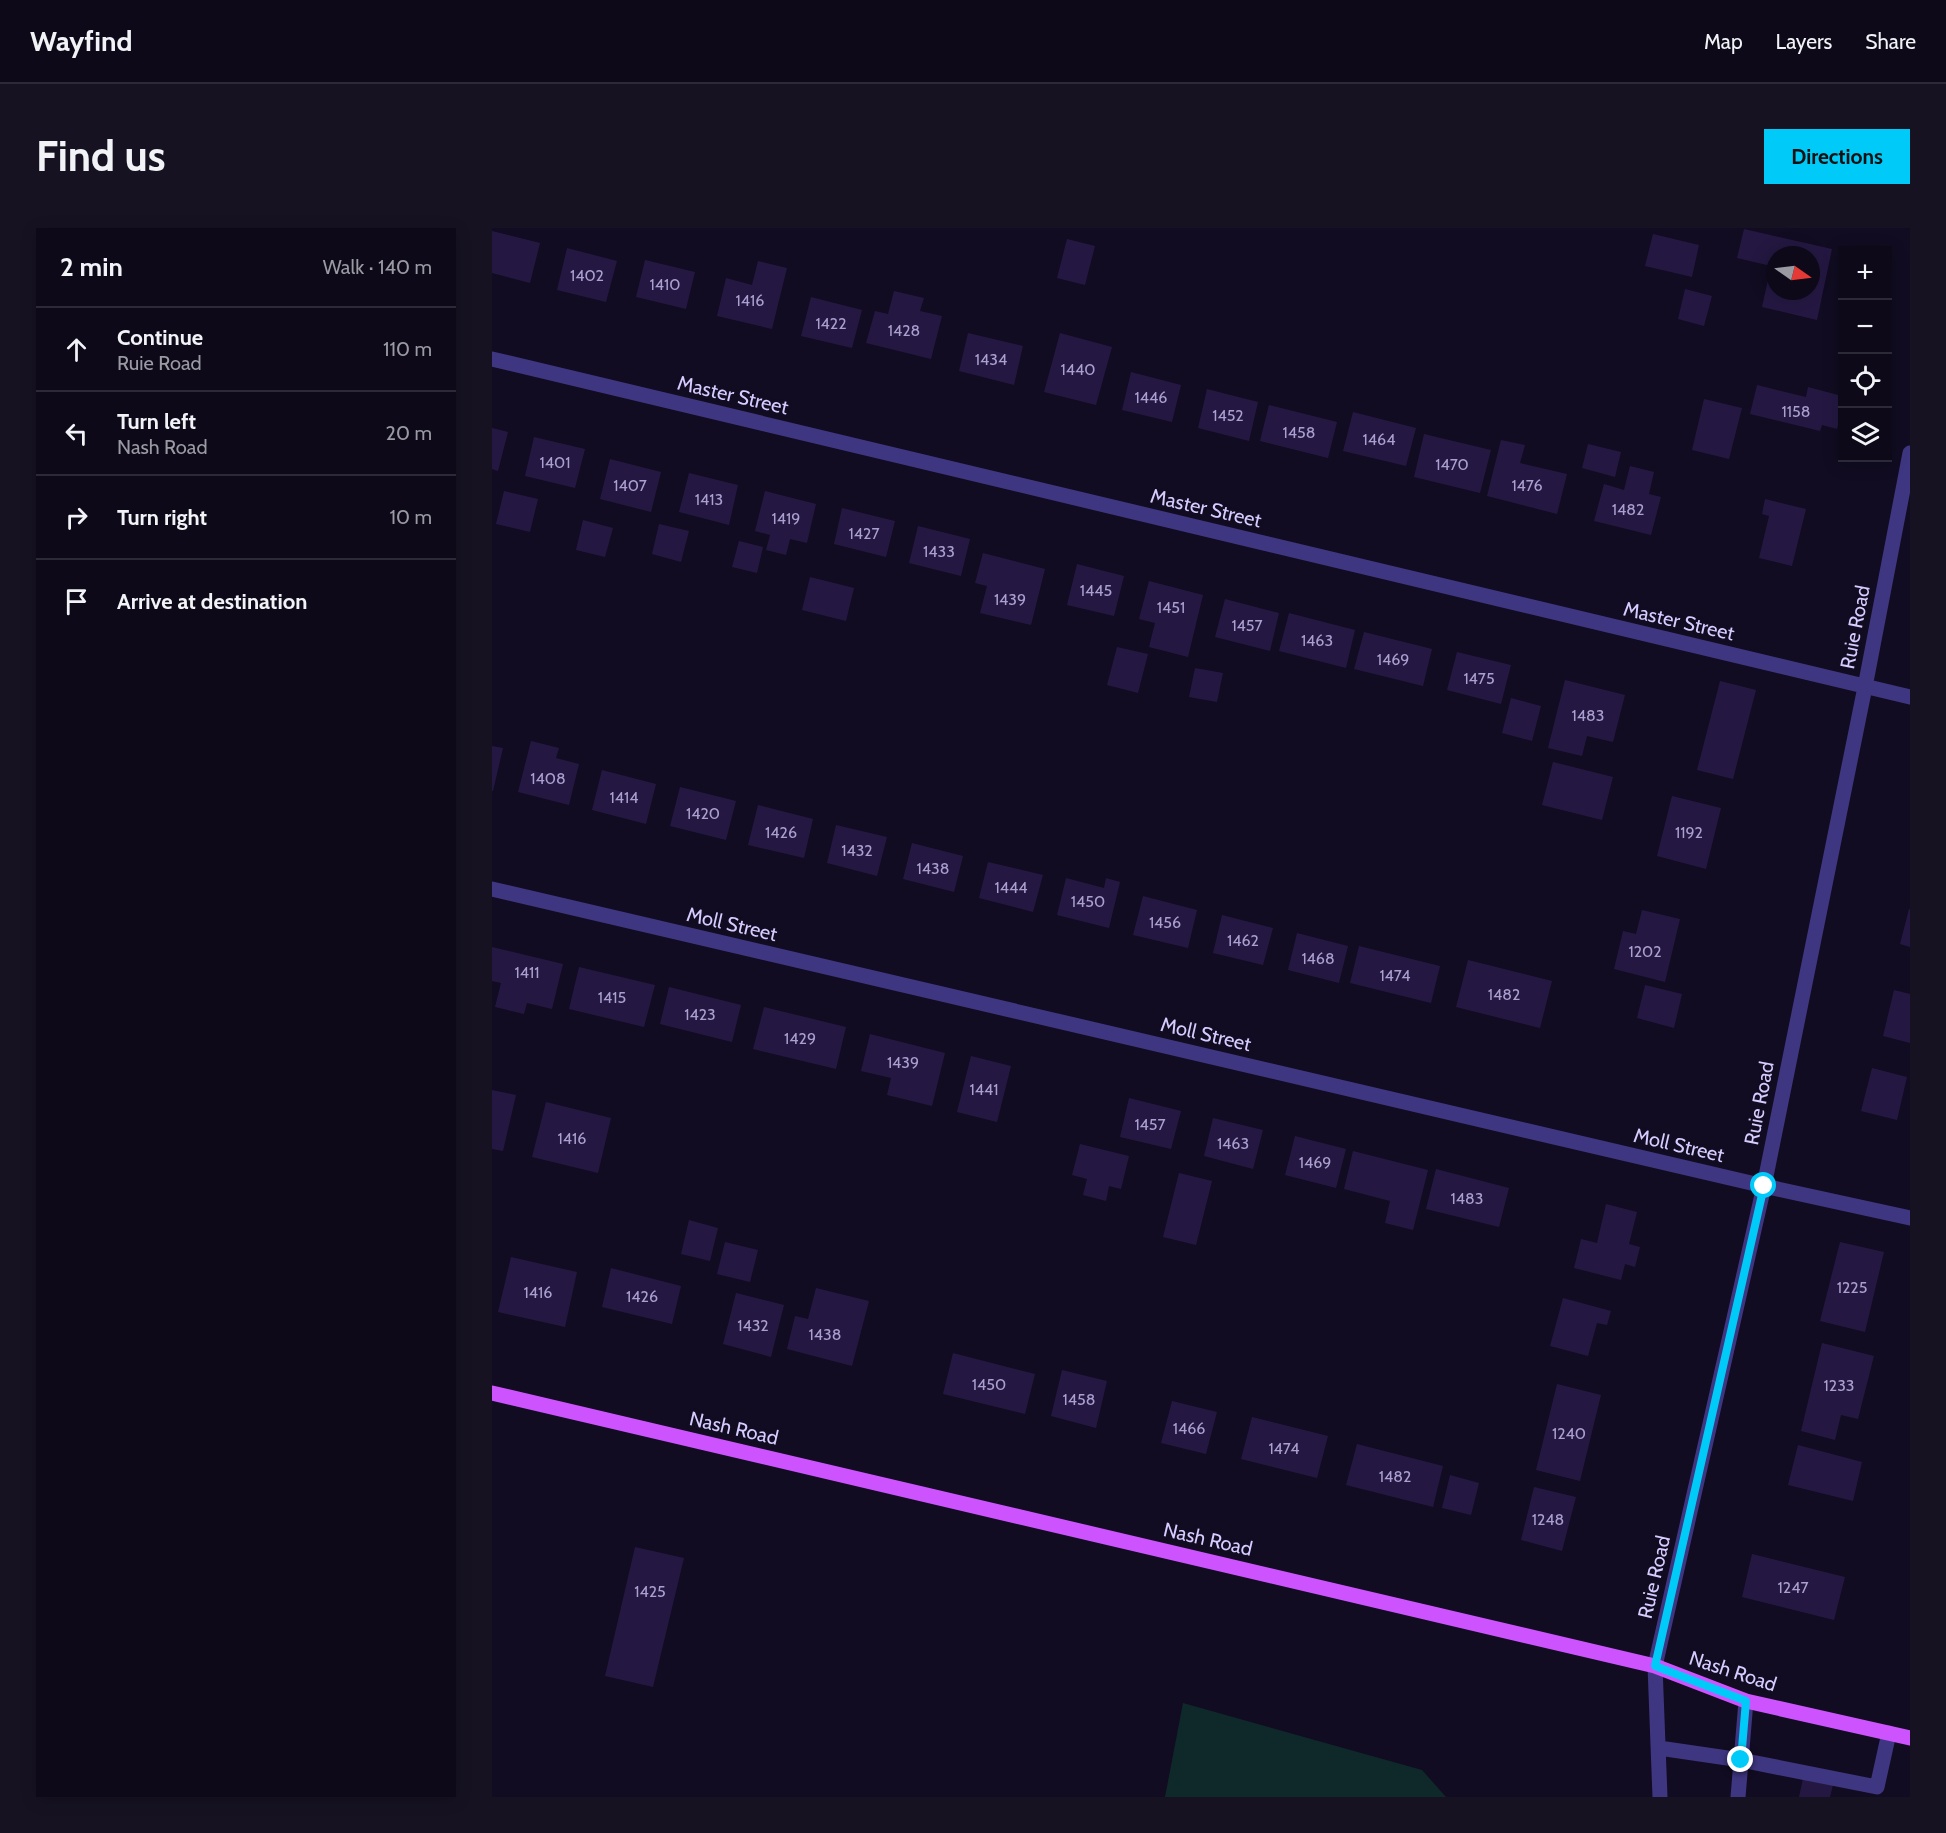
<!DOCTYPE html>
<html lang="en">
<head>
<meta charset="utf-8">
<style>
  :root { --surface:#0d0919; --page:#161222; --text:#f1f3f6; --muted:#9a9aa2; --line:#2d2a38; --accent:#00caf7 }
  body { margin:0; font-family:Cabin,sans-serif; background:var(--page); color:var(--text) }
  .controls { position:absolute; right:18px; top:18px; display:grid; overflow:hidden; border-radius:0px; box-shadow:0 3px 15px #0003 }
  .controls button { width:54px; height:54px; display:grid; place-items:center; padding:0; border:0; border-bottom:2px solid var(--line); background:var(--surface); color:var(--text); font:30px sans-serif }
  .compass { position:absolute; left:1274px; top:18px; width:54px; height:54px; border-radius:50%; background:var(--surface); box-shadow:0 3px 15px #0003; rotate:104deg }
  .stop { position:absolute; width:18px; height:18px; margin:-14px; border:4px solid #00caf7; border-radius:50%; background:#fff }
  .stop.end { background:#00caf7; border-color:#fff; box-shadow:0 2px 6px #0008 }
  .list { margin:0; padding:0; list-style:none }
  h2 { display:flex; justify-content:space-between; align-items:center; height:78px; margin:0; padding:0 24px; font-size:26px }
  h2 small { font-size:20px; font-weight:400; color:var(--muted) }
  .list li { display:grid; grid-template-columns:39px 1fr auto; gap:18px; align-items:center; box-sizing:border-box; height:84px; padding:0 24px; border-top:2px solid var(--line) }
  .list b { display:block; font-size:22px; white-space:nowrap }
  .list p { margin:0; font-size:20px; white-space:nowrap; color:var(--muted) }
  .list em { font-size:20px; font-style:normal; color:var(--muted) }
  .icon { flex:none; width:33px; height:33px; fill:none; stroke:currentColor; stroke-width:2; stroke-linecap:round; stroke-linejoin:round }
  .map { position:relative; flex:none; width:1418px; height:1569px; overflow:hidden; border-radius:0px }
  header { display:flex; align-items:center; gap:36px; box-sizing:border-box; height:84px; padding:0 30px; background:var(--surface); border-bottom:2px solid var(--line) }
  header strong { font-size:28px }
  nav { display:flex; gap:33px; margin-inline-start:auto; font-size:21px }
  .intro { display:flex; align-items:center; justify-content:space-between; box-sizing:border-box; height:144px; padding:0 36px }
  h1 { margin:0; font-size:42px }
  .button { padding:15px 27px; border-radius:0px; background:var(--accent); color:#111; font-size:21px; font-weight:700 }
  main { display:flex; gap:36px; padding:0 36px }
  aside { flex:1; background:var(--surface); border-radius:0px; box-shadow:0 3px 15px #0003 }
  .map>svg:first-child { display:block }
  .green { fill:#0f292b }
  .building { fill:#241842; fill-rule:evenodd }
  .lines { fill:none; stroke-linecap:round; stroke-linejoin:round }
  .minor { stroke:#3f3681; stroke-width:15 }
  .major { stroke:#cd53ff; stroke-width:15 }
  .route { stroke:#00caf7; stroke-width:8 }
  .labels { text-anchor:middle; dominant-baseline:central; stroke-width:6; stroke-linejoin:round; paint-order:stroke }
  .number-label { font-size:16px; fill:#aa9fd0 }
  .street-label { font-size:20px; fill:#d6ccff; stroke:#110c21 }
</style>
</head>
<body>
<header>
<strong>Wayfind</strong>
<nav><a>Map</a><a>Layers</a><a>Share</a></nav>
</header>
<div class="intro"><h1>Find us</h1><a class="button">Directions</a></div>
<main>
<aside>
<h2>2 min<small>Walk · 140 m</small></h2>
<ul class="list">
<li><svg class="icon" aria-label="ahead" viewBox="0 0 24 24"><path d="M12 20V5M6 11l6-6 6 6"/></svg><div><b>Continue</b><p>Ruie Road</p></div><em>110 m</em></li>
<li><svg class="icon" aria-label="left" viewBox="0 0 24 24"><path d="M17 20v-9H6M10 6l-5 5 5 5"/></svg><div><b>Turn left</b><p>Nash Road</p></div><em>20 m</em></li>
<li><svg class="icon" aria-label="right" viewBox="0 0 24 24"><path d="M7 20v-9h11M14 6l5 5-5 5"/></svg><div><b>Turn right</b></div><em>10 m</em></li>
<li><svg class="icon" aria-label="arrive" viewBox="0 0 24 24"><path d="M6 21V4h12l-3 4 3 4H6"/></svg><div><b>Arrive at destination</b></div></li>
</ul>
</aside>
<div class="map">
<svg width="1418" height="1569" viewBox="0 0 1418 1569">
  <rect width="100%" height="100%" fill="#110c21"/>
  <!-- green -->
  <path class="green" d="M691 1475 930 1542 954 1569H673Z"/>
  <!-- building -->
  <path class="building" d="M1252 1 1340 21 1325 92 1270 79 1279 38 1245 30ZM1283 27H1319V63H1283Z
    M0 3 48 15 38 55 0 45Z
    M1161 6 1207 17 1200 49 1153 38Z
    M575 11 603 18 593 57 565 50Z
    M75 20 125 33 114 74 65 62Z
    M153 32 203 44 194 81 144 69Z
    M266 33 295 40 280 101 225 88 234 50 260 57Z
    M1193 61 1220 68 1212 98 1186 91Z
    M402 63 432 70 428 83 450 88 439 131 374 115 383 83 396 86Z
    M319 69 370 82 360 120 309 108Z
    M476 105 531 118 522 157 467 143Z
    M568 105 620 119 604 177 552 164Z
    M639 144 689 157 680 194 630 182Z
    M1265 157 1314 169 1316 159 1350 168V180L1345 201 1330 197 1328 203 1258 186Z
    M715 161 766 174 757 213 706 200Z
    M1212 171 1250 180 1237 231 1200 222Z
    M777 177 845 194 836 230 768 213Z
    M861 184 924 200 914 238 851 223Z
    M0 200 16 204 6 243 0 241Z
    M932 206 999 222 988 265 922 249Z
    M42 209 93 221 83 260 33 248Z
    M1009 212 1033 217 1028 235 1075 246 1065 286 995 268Z
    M1096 216 1129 224 1123 249 1090 240Z
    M118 231 169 244 159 284 108 271Z
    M1138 238 1162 244 1157 266 1169 269 1159 307 1102 293 1112 256 1132 262Z
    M197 245 246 257 237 297 187 284Z
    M12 263 46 271 38 304 4 296Z
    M273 263 324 276 315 315 298 311 294 327 274 322 278 307 263 303Z
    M1273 271 1314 281 1300 338 1267 330 1277 288 1270 286Z
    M350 280 403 293 394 329 342 316Z
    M91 292 121 300 113 329 84 322Z
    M167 296 197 303 189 334 160 326Z
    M426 298 478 311 469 348 417 335Z
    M247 313 271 319 265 345 240 339Z
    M491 325 553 341 539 397 488 385 495 358 483 355Z
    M585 336 632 348 622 388 575 377Z
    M318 349 362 360 354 393 310 382Z
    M657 353 711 367 696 429 657 419 663 395 647 391Z
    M733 371 787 385 778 423 723 409Z
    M797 385 863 402 854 440 787 423Z
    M872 404 940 421 931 458 862 441Z
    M625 419 656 426 646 465 615 457Z
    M965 424 1019 437 1009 476 955 462Z
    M703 440 731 445 725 474 697 469Z
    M1073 452 1133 467 1121 514 1095 508 1090 528 1056 520Z
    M1228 453 1264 462 1241 551 1205 542Z
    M1019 470 1049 478 1040 513 1010 505Z
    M39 513 67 520 64 530 87 536 77 577 26 564Z
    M0 518 11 520 1 563H0Z
    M1061 534 1121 549 1110 592 1050 577Z
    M110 542 164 556 154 596 100 582Z
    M188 559 244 573 234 612 178 598Z
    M1180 568 1229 580 1214 641 1165 628Z
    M266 577 321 591 312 630 256 617Z
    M344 597 395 609 385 648 335 635Z
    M420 615 471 628 462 664 411 651Z
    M496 634 551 647 541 684 487 670Z
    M574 650 612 660 614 650 628 654 617 700 565 687Z
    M651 668 705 682 696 720 641 707Z
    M1417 681H1418V719L1408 716Z
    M1150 682 1188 691 1173 754 1122 741 1131 703 1144 706Z
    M730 687 781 700 771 737 721 725Z
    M805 705 856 718 847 755 796 742Z
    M867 718 948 738 939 775 858 755Z
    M0 719 71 736 60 781 35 775 32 786 3 779 9 755 0 753Z
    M976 732 1060 753 1048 800 964 779Z
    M87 739 163 757 152 799 77 781Z
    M1153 757 1190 766 1182 800 1145 790Z
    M177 759 249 777 240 814 168 796Z
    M1402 762 1418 766V815L1391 808Z
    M272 779 354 799 344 841 261 821Z
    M378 806 453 825 440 878 395 867 399 850 369 843Z
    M479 828 519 838 505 894 465 884Z
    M1380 840 1415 849 1405 892 1369 883Z
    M0 862 24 867 11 923 0 921Z
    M637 870 689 883 679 921 628 909Z
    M54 874 119 890 106 945 40 929Z
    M721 890 771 902 761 941 712 928Z
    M803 908 854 921 844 960 793 947Z
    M588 916 637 928 629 961 617 958 614 973 591 967 595 951 580 947Z
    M861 923 936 942 921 1002 893 995 898 973 852 961Z
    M944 941 1017 960 1007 999 934 981Z
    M687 945 720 953 704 1017 671 1009Z
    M1114 976 1145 984 1137 1016 1148 1019 1143 1039 1133 1036 1129 1052 1082 1040 1089 1011 1105 1015Z
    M197 992 226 1000 218 1033 189 1026Z
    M233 1014 266 1022 258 1054 225 1046Z
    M1348 1014 1392 1024 1373 1104 1328 1093Z
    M19 1029 85 1044 73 1099 6 1084Z
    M119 1040 189 1058 180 1096 110 1079Z
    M324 1060 377 1073 360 1138 295 1121 303 1088 316 1091Z
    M244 1065 292 1077 279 1129 231 1116Z
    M1071 1070 1119 1083 1115 1097 1105 1095 1096 1128 1058 1118Z
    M1330 1115 1382 1128 1366 1191 1349 1187 1343 1212 1309 1203Z
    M461 1125 543 1146 533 1186 451 1166Z
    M570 1142 615 1153 604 1200 559 1188Z
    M1065 1156 1109 1167 1088 1253 1044 1242Z
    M680 1173 725 1184 714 1226 669 1215Z
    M760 1189 836 1208 825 1250 749 1231Z
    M865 1216 951 1238 941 1279 854 1257Z
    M1306 1217 1370 1234 1361 1273 1296 1257Z
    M958 1247 987 1255 979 1287 950 1280Z
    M1042 1259 1084 1269 1070 1323 1029 1312Z
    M143 1319 192 1330 161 1459 113 1448Z
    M1260 1326 1353 1349 1342 1392 1250 1369Z
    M1312 1546 1342 1553 1338 1569H1307Z"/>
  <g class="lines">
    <!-- minor -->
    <path class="minor" d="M0 131 1418 469
      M0 661 1272 958 1418 990
      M1167 1520 1249 1532 1385 1559 1397 1505
      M1168 1569 1163 1438 1272 958 1373 459 1418 225
      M1246 1569 1254 1473"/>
    <!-- major -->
    <path class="major" d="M0 1165 1163 1438 1254 1473 1418 1510"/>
  </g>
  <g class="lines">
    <!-- route -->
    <path class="route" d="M1249 1532 1254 1473 1163 1438 1272 958"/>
  </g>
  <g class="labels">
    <!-- number labels -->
    <g class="number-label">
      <text x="95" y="47">1402</text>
      <text x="173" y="56">1410</text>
      <text x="258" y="72">1416</text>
      <text x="339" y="95">1422</text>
      <text x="412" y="102">1428</text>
      <text x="499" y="131">1434</text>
      <text x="586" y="141">1440</text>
      <text x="659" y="169">1446</text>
      <text x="1304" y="183">1158</text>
      <text x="736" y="187">1452</text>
      <text x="807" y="204">1458</text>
      <text x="887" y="211">1464</text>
      <text x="63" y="234">1401</text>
      <text x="960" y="236">1470</text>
      <text x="138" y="257">1407</text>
      <text x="1035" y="257">1476</text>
      <text x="217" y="271">1413</text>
      <text x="1136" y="281">1482</text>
      <text x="294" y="290">1419</text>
      <text x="372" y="305">1427</text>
      <text x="447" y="323">1433</text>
      <text x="604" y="362">1445</text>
      <text x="518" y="371">1439</text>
      <text x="679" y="379">1451</text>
      <text x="755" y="397">1457</text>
      <text x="825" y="412">1463</text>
      <text x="901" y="431">1469</text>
      <text x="987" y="450">1475</text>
      <text x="1096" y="487">1483</text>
      <text x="56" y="550">1408</text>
      <text x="132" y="569">1414</text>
      <text x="211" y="585">1420</text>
      <text x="289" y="604">1426</text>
      <text x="1197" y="604">1192</text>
      <text x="365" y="622">1432</text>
      <text x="441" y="640">1438</text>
      <text x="519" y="659">1444</text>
      <text x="596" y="673">1450</text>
      <text x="673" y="694">1456</text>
      <text x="751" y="712">1462</text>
      <text x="1153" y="723">1202</text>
      <text x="826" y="730">1468</text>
      <text x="35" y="744">1411</text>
      <text x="903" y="747">1474</text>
      <text x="1012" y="766">1482</text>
      <text x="120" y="769">1415</text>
      <text x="208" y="786">1423</text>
      <text x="308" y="810">1429</text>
      <text x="411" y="834">1439</text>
      <text x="492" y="861">1441</text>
      <text x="658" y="896">1457</text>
      <text x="80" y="910">1416</text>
      <text x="741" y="915">1463</text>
      <text x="823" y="934">1469</text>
      <text x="975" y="970">1483</text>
      <text x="1360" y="1059">1225</text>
      <text x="46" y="1064">1416</text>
      <text x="150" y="1068">1426</text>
      <text x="261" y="1097">1432</text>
      <text x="333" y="1106">1438</text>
      <text x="497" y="1156">1450</text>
      <text x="1347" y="1157">1233</text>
      <text x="587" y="1171">1458</text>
      <text x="697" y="1200">1466</text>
      <text x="1077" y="1205">1240</text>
      <text x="792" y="1220">1474</text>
      <text x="903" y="1248">1482</text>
      <text x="1056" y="1291">1248</text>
      <text x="1301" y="1359">1247</text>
      <text x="158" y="1363">1425</text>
    </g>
    <!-- street labels -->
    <g class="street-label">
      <text transform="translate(241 167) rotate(13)">Master Street</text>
      <text transform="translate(714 280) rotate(13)">Master Street</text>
      <text transform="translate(1187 393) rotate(13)">Master Street</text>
      <text transform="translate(1363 399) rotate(-79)">Ruie Road</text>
      <text transform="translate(240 696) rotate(13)">Moll Street</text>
      <text transform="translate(714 806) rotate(13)">Moll Street</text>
      <text transform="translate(1267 875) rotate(-79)">Ruie Road</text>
      <text transform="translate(1187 917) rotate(13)">Moll Street</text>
      <text transform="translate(242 1200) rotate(13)">Nash Road</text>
      <text transform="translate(716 1311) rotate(13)">Nash Road</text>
      <text transform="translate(1162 1349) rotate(-77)">Ruie Road</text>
      <text transform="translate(1241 1443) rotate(18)">Nash Road</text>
    </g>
  </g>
</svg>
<div class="controls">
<button>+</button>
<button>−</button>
<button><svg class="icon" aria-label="locate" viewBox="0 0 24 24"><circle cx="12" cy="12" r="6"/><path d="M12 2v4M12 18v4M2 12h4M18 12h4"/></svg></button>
<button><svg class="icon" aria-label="layers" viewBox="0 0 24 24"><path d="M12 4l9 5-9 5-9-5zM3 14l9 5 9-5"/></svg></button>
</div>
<svg class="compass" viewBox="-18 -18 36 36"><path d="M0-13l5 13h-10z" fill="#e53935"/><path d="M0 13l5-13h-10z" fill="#9a9aa2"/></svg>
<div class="stop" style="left:1272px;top:958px"></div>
<div class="stop end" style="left:1249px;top:1532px"></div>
</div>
</main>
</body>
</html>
